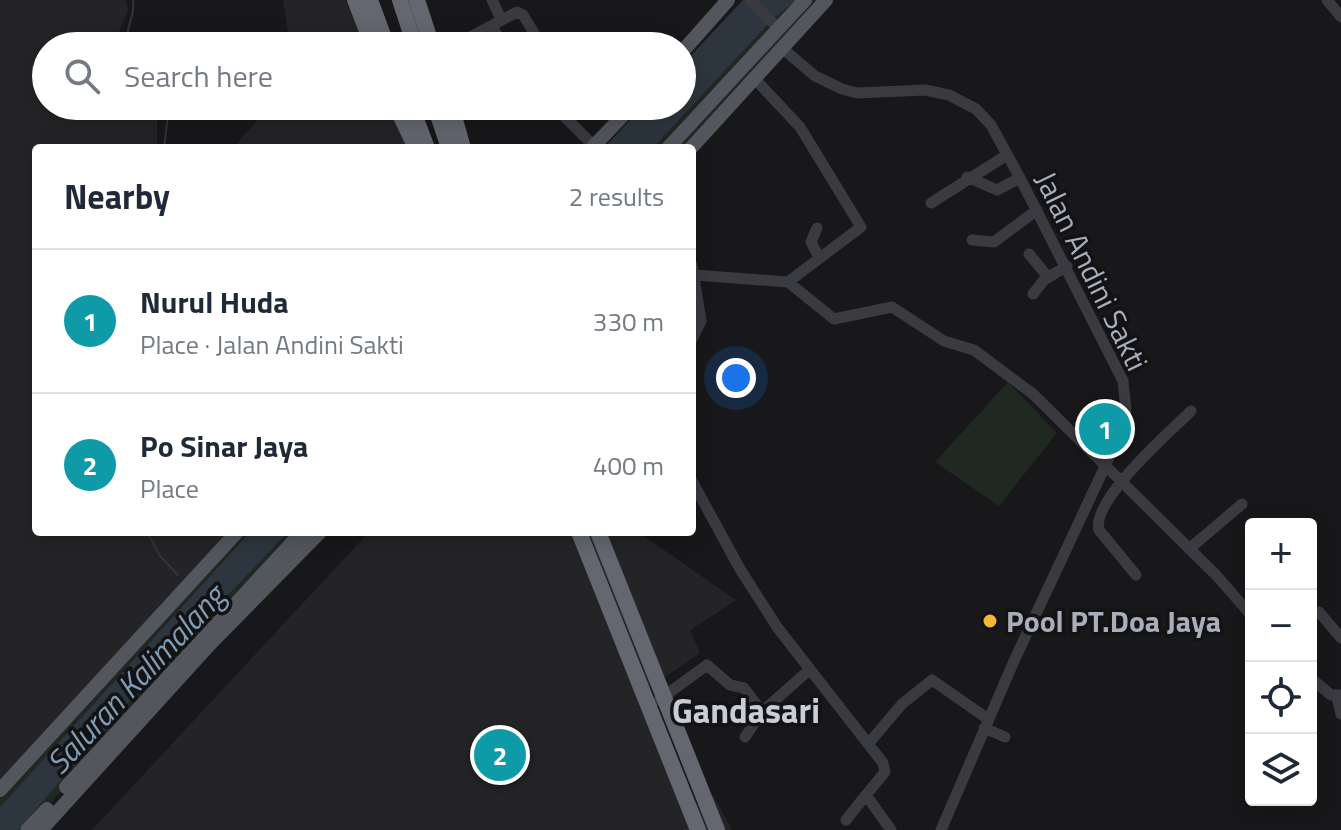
<!DOCTYPE html>
<html lang="en">
<head>
<meta charset="utf-8">
<style>
  :root { --surface:#fff; --page:#f2f2f3; --text:#1f2937; --muted:#747a83; --line:#e0e1e3; --accent:#7f6837 }
  body { margin:0; font-family:"Titillium Web",sans-serif; background:var(--page); color:var(--text) }
  .controls { position:absolute; right:24px; bottom:24px; display:grid; overflow:hidden; border-radius:8px; box-shadow:0 4px 20px #0003 }
  .controls button { width:72px; height:72px; display:grid; place-items:center; padding:0; border:0; border-bottom:2px solid var(--line); background:var(--surface); color:var(--text); font:40px sans-serif }
  .you { position:absolute; left:736px; top:378px; width:28px; height:28px; margin:-20px; border:6px solid #fff; border-radius:50%; background:#1a73e8; box-shadow:0 0 0 12px #1a73e833 }
  .badge { display:grid; place-items:center; width:52px; height:52px; border-radius:50%; background:var(--accent); color:#fff; font-size:26px; font-weight:700 }
  .pin { position:absolute; translate:-50% -50%; border:4px solid #fff; box-shadow:0 2px 8px #0006 }
  .list { margin:0; padding:0; list-style:none }
  h2 { display:flex; justify-content:space-between; align-items:center; height:104px; margin:0; padding:0 32px; font-size:34px }
  h2 small { font-size:26px; font-weight:400; color:var(--muted) }
  .list li { display:grid; grid-template-columns:52px 1fr auto; gap:24px; align-items:center; box-sizing:border-box; height:144px; padding:0 32px; border-top:2px solid var(--line) }
  .list b { display:block; font-size:30px; white-space:nowrap }
  .list p { margin:0; font-size:26px; white-space:nowrap; color:var(--muted) }
  .list em { font-size:26px; font-style:normal; color:var(--muted) }
  .icon { flex:none; width:44px; height:44px; fill:none; stroke:currentColor; stroke-width:2; stroke-linecap:round; stroke-linejoin:round }
  .map { position:relative; flex:none; width:1341px; height:830px; overflow:hidden }
  .search { position:absolute; background:var(--surface); box-shadow:0 4px 20px #0003; left:32px; top:32px; width:664px; height:88px; display:flex; align-items:center; gap:20px; box-sizing:border-box; padding:0 28px; border-radius:44px; color:var(--muted); font-size:30px }
  .panel { position:absolute; background:var(--surface); box-shadow:0 4px 20px #0003; left:32px; top:144px; width:664px; height:392px; border-radius:8px }
  .map>svg:first-child { display:block }
  .built { fill:#242427 }
  .green { fill:#1f2821 }
  .water { fill:#2d363e }
  .lines { fill:none; stroke-linecap:round; stroke-linejoin:round }
  .stream { stroke:#2d363e; stroke-width:2 }
  .minor { stroke:#3a3b41; stroke-width:11 }
  .major { stroke:#54565e; stroke-width:14 }
  .highway { stroke:#646770; stroke-width:16 }
  .highway-bridge { stroke:#646770; stroke-width:16 }
  .poi-dot { fill:#f4b636; stroke:#131315; stroke-width:3 }
  .labels { text-anchor:middle; dominant-baseline:central; stroke-width:7; stroke-linejoin:round; paint-order:stroke }
  .street-label { font-size:30px; fill:#aaaeba; stroke:#131315 }
  .poi-label { font-size:30px; font-weight:bold; fill:#aaaeba; stroke:#131315; text-anchor:start }
  .water-label { font-size:32px; font-style:italic; fill:#819cb5; stroke:#131315 }
  .quarter-label { font-size:34px; font-weight:bold; fill:#cbcdd6; stroke:#131315 }
</style>
</head>
<body>
<div class="map">
<svg width="1341" height="830" viewBox="0 0 1341 830">
  <rect width="100%" height="100%" fill="#18181a"/>
  <!-- built -->
  <path class="built" d="M0 0H126L128 11 117 36 120 46H46V106H157V148H36V532H234L0 787Z
    M283 0H345L366 46H290Z
    M270 106H391L409 148H233Z
    M369 532H638L736 600 690 630 700 653 638 695 688 809 713 795 732 830H92Z"/>
  <!-- green -->
  <path class="green" d="M796 0H826L690 148H653L771 21Z
    M1008 382 1057 433 999 506 935 462Z
    M236 532H250L0 807V790Z
    M288 532H320L111 735 27 830H18L148 680Z"/>
  <!-- water -->
  <path class="water" d="M743 0 750 4 754 0H796L771 21 653 148H604L643 106H682V65Z
    M250 532H288L148 680 18 830H0V807Z"/>
  <g class="lines">
    <!-- stream -->
    <path class="stream" d="M127 46C124 29 136 16 133 0
      M164 148 169 106
      M147 532 160 556 178 575"/>
    <!-- minor -->
    <path class="minor" d="M492 0 501 19
      M750 0 779 29
      M1327 0 1341 17
      M493 28 504 46
      M459 43 517 12 523 15 542 46
      M782 48 815 76 842 89 857 93 925 90 949 95 976 109 991 125 1020 178 1123 381 1126 410 1122 430 1014 661 941 830
      M755 79 800 127 861 227 788 282
      M554 106 594 146
      M967 177 997 190 1020 178
      M931 203 1007 155
      M817 228 811 242 819 257
      M972 240 994 242 1037 210
      M1029 254 1048 277
      M692 265 701 321 692 339
      M695 275 788 282 834 319 892 307 944 341 974 350 1033 394 1216 575 1251 615
      M1033 294 1044 280 1067 266
      M692 481 740 569 777 627 883 763 885 772 866 795 891 830
      M1189 549 1242 504
      M1136 575 1099 530C1091 500 1170 432 1191 411
      M1319 612 1341 638
      M1311 678 1331 695H1341
      M1337 697 1341 714
      M659 700 707 665 730 685 744 688 762 712
      M984 728 1005 737
      M745 737 762 712 809 670
      M869 743 902 704 932 680 988 719
      M846 820 866 795"/>
    <!-- major -->
    <path class="major" d="M682 52 728 0
      M592 148 632 106
      M668 148 805 0
      M691 148 826 0
      M66 787 302 532
      M0 790 237 532
      M27 830 47 809
      M41 830 210 644 320 532"/>
    <!-- highway -->
    <path class="highway" d="M355 0 373 46
      M370 0 387 46
      M400 0 415 46
      M417 0 432 46
      M396 106 416 148
      M411 106 427 148
      M435 106 449 148
      M451 106 463 148
      M579 532 698 830"/>
    <!-- highway-bridge -->
    <path class="highway-bridge" d="M598 532 717 830"/>
  </g>
  <!-- markers -->
  <circle class="poi-dot" cx="990" cy="621" r="8"/>
  <g class="labels">
    <!-- street labels -->
    <g class="street-label">
      <text transform="translate(1092 271) rotate(64)">Jalan Andini Sakti</text>
    </g>
    <!-- poi labels -->
    <g class="poi-label">
      <text x="1006" y="621">Pool PT.Doa Jaya</text>
    </g>
    <!-- water labels -->
    <g class="water-label">
      <text transform="translate(135 679) rotate(-47)">Saluran Kalimalang</text>
    </g>
    <!-- quarter labels -->
    <g class="quarter-label">
      <text x="746" y="710">Gandasari</text>
    </g>
  </g>
</svg>
<div class="controls">
<button>+</button>
<button>−</button>
<button><svg class="icon" aria-label="locate" viewBox="0 0 24 24"><circle cx="12" cy="12" r="6"/><path d="M12 2v4M12 18v4M2 12h4M18 12h4"/></svg></button>
<button><svg class="icon" aria-label="layers" viewBox="0 0 24 24"><path d="M12 4l9 5-9 5-9-5zM3 14l9 5 9-5"/></svg></button>
</div>
<div class="you"></div>
<div class="pin badge" style="left:1105px;top:429px;background:#0f9aa8">1</div>
<div class="pin badge" style="left:500px;top:755px;background:#0f9aa8">2</div>
<div class="search"><svg class="icon" aria-label="search" viewBox="0 0 24 24"><circle cx="10" cy="10" r="6"/><path d="M15 15l6 6"/></svg>Search here</div>
<section class="panel">
<h2>Nearby<small>2 results</small></h2>
<ul class="list">
<li><span class="badge" style="background:#0f9aa8">1</span><div><b>Nurul Huda</b><p>Place · Jalan Andini Sakti</p></div><em>330 m</em></li>
<li><span class="badge" style="background:#0f9aa8">2</span><div><b>Po Sinar Jaya</b><p>Place</p></div><em>400 m</em></li>
</ul>
</section>
</div>
</body>
</html>
